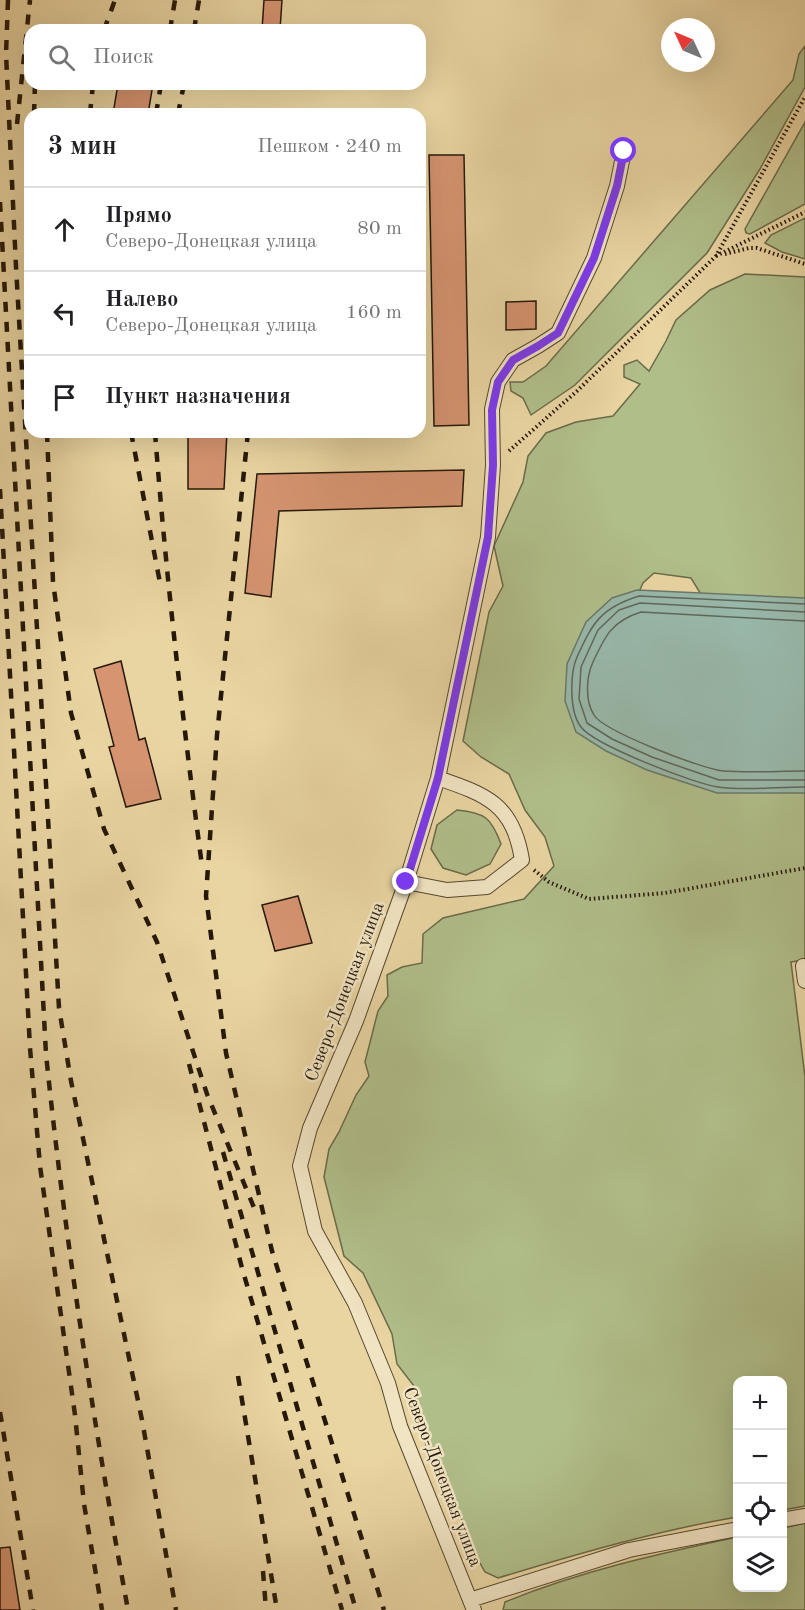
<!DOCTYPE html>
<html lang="ru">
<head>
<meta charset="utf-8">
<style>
  :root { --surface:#fff; --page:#f6f6f6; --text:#202124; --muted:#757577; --line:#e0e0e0 }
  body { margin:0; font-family:"Old Standard TT",serif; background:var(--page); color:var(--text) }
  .controls { position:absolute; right:18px; bottom:18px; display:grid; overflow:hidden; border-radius:12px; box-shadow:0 6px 24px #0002 }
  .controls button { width:54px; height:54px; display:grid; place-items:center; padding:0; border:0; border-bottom:2px solid var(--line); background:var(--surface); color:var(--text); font:30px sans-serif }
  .compass { position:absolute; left:661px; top:18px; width:54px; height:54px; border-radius:50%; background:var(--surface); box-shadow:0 6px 24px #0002; rotate:314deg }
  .stop { position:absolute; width:18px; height:18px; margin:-14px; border:4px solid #7c3aed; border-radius:50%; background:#fff }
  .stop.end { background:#7c3aed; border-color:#fff; box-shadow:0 2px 6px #0008 }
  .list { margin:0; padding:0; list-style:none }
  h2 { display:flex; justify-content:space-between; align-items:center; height:78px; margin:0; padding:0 24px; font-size:26px }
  h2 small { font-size:20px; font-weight:400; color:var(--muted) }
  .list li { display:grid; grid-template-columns:39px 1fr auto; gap:18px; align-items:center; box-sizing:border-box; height:84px; padding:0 24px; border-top:2px solid var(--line) }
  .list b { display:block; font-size:22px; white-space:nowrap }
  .list p { margin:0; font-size:20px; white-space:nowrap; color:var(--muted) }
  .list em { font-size:20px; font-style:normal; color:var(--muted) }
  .icon { flex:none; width:33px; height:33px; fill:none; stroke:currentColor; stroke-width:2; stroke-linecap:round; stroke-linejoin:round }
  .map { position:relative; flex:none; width:805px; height:1610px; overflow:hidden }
  .search { position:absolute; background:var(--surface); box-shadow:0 6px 24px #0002; left:24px; top:24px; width:402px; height:66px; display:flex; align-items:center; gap:15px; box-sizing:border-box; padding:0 21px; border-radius:18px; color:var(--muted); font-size:22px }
  .panel { position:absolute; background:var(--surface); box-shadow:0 6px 24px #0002; left:24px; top:108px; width:402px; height:330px; border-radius:18px }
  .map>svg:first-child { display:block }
  .green { fill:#b0be8a; stroke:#6a6b4a; stroke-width:1.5 }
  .water { fill:#98b8aa; stroke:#6a786a; stroke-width:1.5 }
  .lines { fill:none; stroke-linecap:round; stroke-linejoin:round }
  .shore { stroke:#5e685a; stroke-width:1.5 }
  .building { fill:#d69471; stroke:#251809; stroke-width:1.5 }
  .service-casing { stroke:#56472f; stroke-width:16 }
  .path { stroke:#251809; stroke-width:4; stroke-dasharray:1.5 3; stroke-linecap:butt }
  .service { stroke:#f1e4c3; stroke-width:14 }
  .rail { stroke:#251809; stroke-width:4.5; stroke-dasharray:10 10; stroke-linecap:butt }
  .route { stroke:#7c3aed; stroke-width:8 }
  .labels { text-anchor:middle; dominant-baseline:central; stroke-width:5; stroke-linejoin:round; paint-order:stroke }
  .street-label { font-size:18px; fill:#251809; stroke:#f1e4c3 }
</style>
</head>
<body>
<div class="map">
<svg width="805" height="1610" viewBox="0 0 805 1610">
  <rect width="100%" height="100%" fill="#e9d5a2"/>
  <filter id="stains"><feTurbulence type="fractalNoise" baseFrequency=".00333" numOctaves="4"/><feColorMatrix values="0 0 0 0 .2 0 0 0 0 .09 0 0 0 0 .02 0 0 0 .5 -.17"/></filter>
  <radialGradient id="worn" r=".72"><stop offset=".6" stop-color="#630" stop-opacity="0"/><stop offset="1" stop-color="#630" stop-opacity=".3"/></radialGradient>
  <!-- green -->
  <path class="green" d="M805 46V87L760 169 707 253 575 385 531 415 523 398 511 391 510 382H523L546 366 793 80 799 54Z
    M805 122V204L750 234 746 233 745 229Z
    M805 218V259L782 252 765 243 771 235Z
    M745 274 805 277V611L702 596 691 578 654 573 643 583 635 601 805 786V960L791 962 805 1077V1506L783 1510 782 1380H738L737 1517C656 1531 577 1554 498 1578L485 1572 472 1549 462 1520 428 1455 414 1386 397 1364 392 1334 363 1273 344 1256 324 1177 329 1149 339 1132 356 1095 369 1076 365 1062 378 1011 388 996 387 975 402 967 422 963 423 934 443 918 524 899 554 866 545 837 525 810 509 774 481 757 463 741 489 612 503 586 494 546 523 482 528 456 546 433 576 422 613 416 640 384 624 377V365L637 360 649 371 666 341 676 320 710 290Z
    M457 810C485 813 491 817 501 844L490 864 466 875 443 868 431 849 437 825Z
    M805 1523V1610H503L505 1602C580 1571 658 1554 737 1537L738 1588H782L783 1528Z"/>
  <!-- water -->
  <path class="water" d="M637 590 805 598V793H717L647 770 606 751 576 732 565 701 567 664 586 622 612 598Z"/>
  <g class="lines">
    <!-- shore -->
    <path class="shore" d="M805 604 639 596C601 608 593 622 577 657 570 673 569 712 581 727 594 745 695 784 718 787 745 791 777 787 805 787
      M805 612 640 603 619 610 598 630 581 667 579 699 587 723 612 739 652 757 719 780H805
      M805 621 641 612C612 621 605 636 593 662 586 677 585 701 594 715 603 731 702 769 723 771 750 773 778 771 805 771"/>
  </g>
  <!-- building -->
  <path class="building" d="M264 0H282L280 30H262Z
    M118 84H153L148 114H113Z
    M429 155H464L469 425 434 426Z
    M536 301V329L506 330V302Z
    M188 432H227L224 489H188Z
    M464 470 462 506 279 511 271 597 245 593 257 474Z
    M121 661 139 740 145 738 161 799 126 807 109 747 114 746 94 669Z
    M298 896 312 943 275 951 262 905Z
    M10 1547 20 1610H0V1548Z"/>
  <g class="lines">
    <defs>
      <path id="service" d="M406 882 447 890 487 887 522 860C513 804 487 795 438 778
        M803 966 805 981
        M782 1520 805 1516
        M470 1600 629 1550 738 1529
        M474 1610 400 1426 388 1383 355 1303 315 1231 300 1166 310 1128 356 1021 406 882 438 778 488 537 493 465 492 409 498 382 513 360 538 346 558 333 594 258 617 186 624 151"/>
    </defs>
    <!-- service casing -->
    <use href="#service" class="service-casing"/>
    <!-- path -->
    <path class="path" d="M725 254 749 248H757L805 264
      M716 256 805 212
      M509 451 577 391 716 256 805 97
      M534 870 549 882 589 899 665 893 805 868"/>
    <!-- service -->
    <use href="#service" class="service"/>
    <!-- rail -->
    <path class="rail" d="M8 0 6 54 16 267 59 1008 71 1081 142 1420 176 1610
      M104 30 115 0
      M170 30 175 0
      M194 30 199 0
      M34 114 35 84
      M90 114 93 84
      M156 114 161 84
      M178 114 184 84
      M17 124 30 0
      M0 202 46 1054C65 1240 94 1426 128 1610
      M47 432 53 582 71 713 104 829 157 942 207 1094 257 1215
      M131 432 161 588
      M155 432C166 577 183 722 202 866
      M248 432 217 735 206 896 226 1053 272 1251 384 1610
      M0 489 30 1048 40 1166 75 1415 84 1504 102 1610
      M189 1064 242 1268 342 1610
      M223 1152 356 1610
      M238 1376 277 1610
      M0 1412 33 1610
      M263 1571 266 1610"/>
  </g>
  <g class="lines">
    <!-- route -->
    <path class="route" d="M406 882 438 778 488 537 493 465 492 410 498 382 513 360 538 346 558 333 594 258 617 186 624 151"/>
  </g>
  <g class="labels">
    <!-- street labels -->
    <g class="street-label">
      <text transform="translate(345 992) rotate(-69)">Северо-Донецкая улица</text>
      <text transform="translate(442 1477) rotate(69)">Северо-Донецкая улица</text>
    </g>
  </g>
  <rect width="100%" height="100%" filter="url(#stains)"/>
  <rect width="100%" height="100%" fill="url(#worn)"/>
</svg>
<div class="controls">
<button>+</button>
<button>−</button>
<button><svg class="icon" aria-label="locate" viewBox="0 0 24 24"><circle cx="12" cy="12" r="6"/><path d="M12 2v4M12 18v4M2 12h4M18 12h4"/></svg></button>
<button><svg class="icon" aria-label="layers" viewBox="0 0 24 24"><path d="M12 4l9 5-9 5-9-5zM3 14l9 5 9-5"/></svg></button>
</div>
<svg class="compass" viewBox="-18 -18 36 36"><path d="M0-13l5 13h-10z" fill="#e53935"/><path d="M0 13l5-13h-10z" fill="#757577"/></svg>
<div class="stop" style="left:624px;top:151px"></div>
<div class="stop end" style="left:406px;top:882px"></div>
<div class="search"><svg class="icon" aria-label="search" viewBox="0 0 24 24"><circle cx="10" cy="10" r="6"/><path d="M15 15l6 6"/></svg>Поиск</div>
<section class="panel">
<h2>3 мин<small>Пешком · 240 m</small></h2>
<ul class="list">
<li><svg class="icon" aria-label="ahead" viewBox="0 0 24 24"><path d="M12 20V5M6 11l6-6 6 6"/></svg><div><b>Прямо</b><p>Северо-Донецкая улица</p></div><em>80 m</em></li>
<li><svg class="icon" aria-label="left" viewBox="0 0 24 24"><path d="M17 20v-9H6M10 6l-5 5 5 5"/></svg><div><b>Налево</b><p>Северо-Донецкая улица</p></div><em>160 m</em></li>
<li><svg class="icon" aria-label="arrive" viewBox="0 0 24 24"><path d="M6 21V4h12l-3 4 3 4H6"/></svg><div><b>Пункт назначения</b></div></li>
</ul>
</section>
</div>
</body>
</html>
